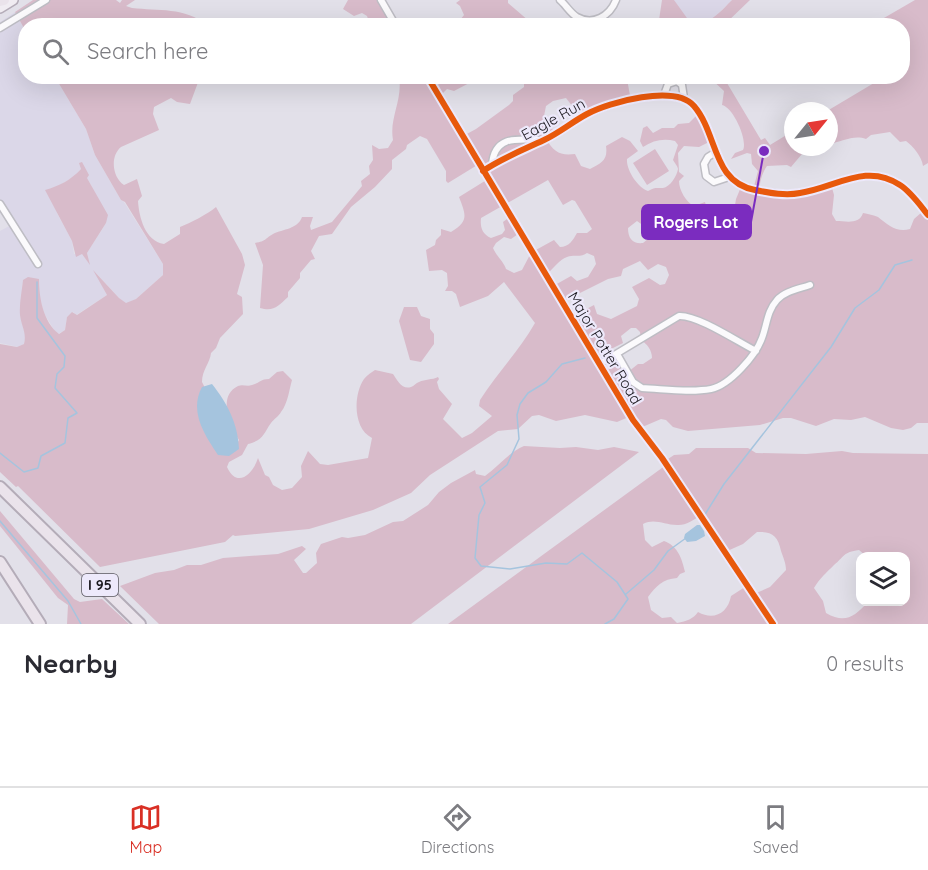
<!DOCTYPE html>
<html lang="en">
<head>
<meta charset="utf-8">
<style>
  :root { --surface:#fff; --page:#f2f2f3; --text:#2b2b33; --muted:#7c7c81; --line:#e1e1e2; --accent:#d93025 }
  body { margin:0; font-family:Quicksand,sans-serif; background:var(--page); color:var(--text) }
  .controls { position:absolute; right:18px; bottom:18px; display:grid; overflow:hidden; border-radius:12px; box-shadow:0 6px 24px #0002 }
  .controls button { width:54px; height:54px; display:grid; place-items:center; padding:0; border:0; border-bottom:2px solid var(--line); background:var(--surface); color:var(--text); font:30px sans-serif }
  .compass { position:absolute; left:784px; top:102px; width:54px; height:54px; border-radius:50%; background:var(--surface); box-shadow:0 6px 24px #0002; rotate:60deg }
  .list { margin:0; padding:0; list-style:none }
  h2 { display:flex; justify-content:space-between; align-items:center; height:78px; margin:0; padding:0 24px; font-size:26px }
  h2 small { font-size:20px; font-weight:400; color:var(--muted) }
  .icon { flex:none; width:33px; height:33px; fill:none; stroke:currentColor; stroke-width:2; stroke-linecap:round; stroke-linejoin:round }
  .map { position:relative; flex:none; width:928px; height:624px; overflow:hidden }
  .search { position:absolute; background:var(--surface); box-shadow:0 6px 24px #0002; left:18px; right:18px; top:18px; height:66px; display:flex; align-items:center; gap:15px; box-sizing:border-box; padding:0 21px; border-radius:24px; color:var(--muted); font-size:22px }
  .sheet { height:162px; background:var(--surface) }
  nav { display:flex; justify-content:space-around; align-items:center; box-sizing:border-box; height:84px; border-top:2px solid var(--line); background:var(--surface); font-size:16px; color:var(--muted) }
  nav a { display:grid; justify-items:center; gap:3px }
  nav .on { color:var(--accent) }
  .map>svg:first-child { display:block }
  .built { fill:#dbd7e8; fill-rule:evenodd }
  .green { fill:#d8bbca; fill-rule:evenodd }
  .water { fill:#a5c4de }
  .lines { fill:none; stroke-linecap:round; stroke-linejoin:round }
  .stream { stroke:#a5c4de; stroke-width:1.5 }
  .minor-casing { stroke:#bebdc4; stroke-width:9 }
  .primary-casing { stroke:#b4acb8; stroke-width:12 }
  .motorway-casing { stroke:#b4acb8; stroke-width:14 }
  .minor { stroke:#fbfafc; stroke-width:6 }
  .primary { stroke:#f0ecf2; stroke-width:9 }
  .motorway { stroke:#eae3eb; stroke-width:10 }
  .cycleway-casing { stroke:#ede9fb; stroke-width:10 }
  .cycleway { stroke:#e8590c; stroke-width:6 }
  .labels { text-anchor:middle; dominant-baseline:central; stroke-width:4.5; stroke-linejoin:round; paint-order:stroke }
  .shield { fill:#ede9fb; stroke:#595760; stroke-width:1.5 }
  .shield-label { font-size:14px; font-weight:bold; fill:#1a181e }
  .street-label { font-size:15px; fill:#1a181e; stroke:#ede9fb }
  .leader { fill:none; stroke:#7b2cbf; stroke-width:2 }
  .callout-dot { fill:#7b2cbf; stroke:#ede9fb; stroke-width:2 }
  .callout { fill:#7b2cbf; stroke:#7b2cbf; stroke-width:2 }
  .callout-label { font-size:16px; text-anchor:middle; font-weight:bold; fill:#fff }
</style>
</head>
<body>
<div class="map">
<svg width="928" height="624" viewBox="0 0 928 624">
  <rect width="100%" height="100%" fill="#e2e0e9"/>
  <!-- built -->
  <path class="built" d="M674 0H732L712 20 707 23 696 26 691 25 687 22Z
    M15 12 25 30 26 76 55 77 86 129 95 155 121 200 124 202 163 264 165 271 163 275 136 299 126 304 119 298 96 273 107 295 76 315 73 312 67 317 65 330 58 334 54 330 44 313 39 295V279L23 280 20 316 26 337 24 344 18 347 0 343V231L13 224 0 203V22ZM81 169 91 185 106 223 87 253 89 263 82 254H74L72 241 57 213 58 186 75 176Z"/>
  <!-- green -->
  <path class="green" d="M33 0H116L120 3 122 0H135L126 6 132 8C158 11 185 7 207 25L26 26 25 30 15 12Z
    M348 0H382L396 25H370L367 16 362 13 354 16 343 9Z
    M460 0H508V3L529 21 532 25 493 24 490 26 450 25 460 20 464 15 460 6 456 3Z
    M662 0H674L692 25H643L642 22 655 23 659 20Z
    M732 0H750L724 25H696C712 22 721 11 732 0Z
    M915 0H928V163L923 166C922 157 913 146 906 141L900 142 890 132 871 135 866 139C855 135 845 140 834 143L829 140V111H827L884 77 902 76V26L880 25 877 22Z
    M55 77H200L190 104 177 102 171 98 154 107 153 114 159 130 121 147C110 156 112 177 124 185L137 179 142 196 138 201C139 217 145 241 164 244L180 234V227C190 223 208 214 216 207L242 254 245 265 237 294 242 297 243 314 220 338 216 348 211 353C210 363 202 370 202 382L235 447 239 440C230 426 217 396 238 386 243 384 247 387 252 385 260 383 260 379 269 379L277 372 283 371 292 380C289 390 288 403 281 412 279 416 274 419 271 423 263 434 264 440 248 444L242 455 229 462 227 467C237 489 253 474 258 458L265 475 269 477 273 485 282 490 292 488 302 477 301 466 308 451 320 464 328 465 368 458 372 438C353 429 353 395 364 379 367 375 372 372 375 370L393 374C397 380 402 390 411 387 414 386 416 383 419 382 425 379 432 380 438 377L439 379 437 382 439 389 452 404 443 419 462 438 472 433 492 416 479 406 480 400C497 373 519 351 535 323L504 282 488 296 460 307 456 294 452 291H445L448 286 447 273 442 270 429 271 426 250 435 245 436 240 441 235V229L451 232C469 221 466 215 459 197L488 179 479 164 448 183 446 181V171L427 139 420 136 407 145 406 149 392 160V169L375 187 351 207 332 234 319 236 311 251 315 259 311 260 300 273V278L288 292V297C278 306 274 312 260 308L263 265 255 243C267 241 264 239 273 234 283 229 298 229 302 217H313L310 226 311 230 332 222 362 186 361 181 370 174 369 166 373 160 372 145 379 149 388 148 393 140C389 118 403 100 399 77H427L434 87 452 77H486L484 79 475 80 454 91 447 89 440 96 463 136 476 129 509 105 513 101V95L524 87V82L521 77H629L627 79 631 101 580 116 566 98 553 101 546 106 544 116 555 133 546 139C554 152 560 156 575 154L581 166 590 169C602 163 608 160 606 146L622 137 630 141 638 151 627 159C626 170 638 188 648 191 655 187 656 188 663 188 670 187 677 176 678 169 678 167 675 163 673 160L678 145 675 141C664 138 653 140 643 147L640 141 643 128 647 126 653 133 662 128H674L678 124 689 123 697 115 709 142 699 147 684 146 678 153 679 172 684 176 679 181C679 190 686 202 694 206L705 202 707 209C715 214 729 211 735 205L736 199 741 187 753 190 758 171 752 164 751 154 747 153 731 159 735 153 743 150C748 140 733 107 722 105L724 91 709 77H719L720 80 724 78 761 140 765 138 770 145 793 131V147H816V150L807 148 791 167 787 165 767 166C762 173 760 182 759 190L782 195 831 184 834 195 832 214 836 221C846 221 859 225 863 213 868 214 874 215 878 217 888 225 897 233 910 229L914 219 922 212 928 217V423H917L911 428 903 430 891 428 865 417 851 420 834 419 816 426 791 418H783L760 425 688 431 673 427 666 420 661 419 640 428 631 416 617 422 585 415 556 421 539 415 532 416 518 429 498 431 430 475 411 493 373 510 309 529 235 536 233 535 225 542 100 567 18 486 16 487 0 472V344L17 347 24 344C27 333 21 325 20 315 19 304 22 291 23 280L28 277 39 279C39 297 43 322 59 334L65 330 67 317 72 312 77 315 107 295 93 270 119 298 126 303 136 299 163 275V264L125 202 121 200 95 155 86 129ZM548 180 563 205 572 200 575 201 592 229 587 233H577C573 240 569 247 560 247L554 240 534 251 533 249 522 270 514 273 506 269C504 262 497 257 493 248L496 243 504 237 511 239 521 232 511 216 503 222 505 230 502 234 491 238C482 234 480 227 481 218ZM637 221 648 229V239L643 243C633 244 628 239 628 228ZM587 253 594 256 596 264 588 277 577 281 571 276 555 285 548 273C554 268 559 260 567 257 575 254 580 258 587 253ZM640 261 648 270 658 264 666 267 669 275 665 284 660 285 649 278 632 287 639 299 637 306 611 319 597 314 594 305 573 316 564 301 608 279 621 276 623 269ZM631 328H636L640 332 641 340C647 344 652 350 652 358L643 364H638L628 372H623L618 364 606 371 597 356 623 343 621 336Z
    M655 149 669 171 647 185 633 163Z
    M82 162 89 175 87 178 108 215 106 223 87 253 90 265 82 254 76 257 72 241 45 190C59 186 71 180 81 169L79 163Z
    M404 307H417L421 316 430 319V329L434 334V344L421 362 410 360 399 321Z
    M524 446 560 448 576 447 598 450 614 447 639 452 411 624H159L120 586 155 573 174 570 187 565H201L223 558 278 554 302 546 306 549 294 560 303 573H306L317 563 316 553 321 544 342 537 348 538 365 535 393 522 403 521 428 505 439 492 451 483 475 470 476 474 485 476C499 466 509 452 524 446Z
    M696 448H748L756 453 806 454 842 451 853 453 928 454V624H448L666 465 665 461 674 455 689 454ZM700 516 725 552 743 544 757 532C772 531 778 536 781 551 783 557 786 563 786 570L770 587 754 594 748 585 731 596C728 613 714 621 698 612 693 619 687 621 677 623L671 617 662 618 651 610 648 597C656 586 663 579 677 578L680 574 685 572C682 559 678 546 664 541L652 547 645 540 643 524C655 518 664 525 677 525 685 526 693 520 700 516ZM859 550 866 556H906V602H868C854 617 845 624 826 613L823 601 814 588C820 578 826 573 834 565 844 557 843 552 859 550Z
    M0 511 74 599 80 602 102 599 129 624H67L68 605 58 598 0 526Z"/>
  <!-- water -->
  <path class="water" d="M212 384C227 403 238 423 239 449L229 456 218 455C204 434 189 411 202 387Z
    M697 525H700L704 531 705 536 696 541 687 542 684 538 685 534Z"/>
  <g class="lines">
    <!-- stream -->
    <path class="stream" d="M585 358 562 364 546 382 528 393 520 404 517 415 519 439 507 465 480 487 485 503 479 515 475 558 481 566 510 569 546 563 567 564 582 553 617 582 628 599 614 619 605 624
      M0 453 24 472 38 468 41 456 65 443 68 418 77 413 55 388 57 374 64 367 65 356 37 318V282
      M704 516 724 484 831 347 855 308 879 290 895 265 912 260
      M0 521 68 601 81 624
      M626 594 654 570 668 551 686 538"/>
    <defs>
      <path id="minor" d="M381 0 396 26
        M560 0C566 5 570 13 577 17 593 26 610 16 616 0
        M0 28 46 0
        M427 76 633 420 662 458 773 624
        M664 95 668 84 677 81 682 85 684 98
        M716 152 708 157 704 164 706 176 714 182 729 177
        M492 165C494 135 518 139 540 140
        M483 171C502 158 523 150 544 140 559 133 572 122 587 114 609 102 675 84 694 106 718 134 712 182 755 190 770 193 786 196 800 193 835 188 866 162 900 185 911 192 920 205 928 215
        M0 204 38 264
        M617 354 633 382 642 388C664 389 690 393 711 389 730 385 756 355 762 338 767 325 767 311 777 300 785 291 799 289 810 285
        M601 363 679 316C698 315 738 342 756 351"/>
      <path id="primary" d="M0 8 13 0"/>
      <path id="motorway" d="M0 1 4 0
        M0 487 140 624
        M0 562 40 624"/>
    </defs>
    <!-- minor casing -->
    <use href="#minor" class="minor-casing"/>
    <!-- primary casing -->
    <use href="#primary" class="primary-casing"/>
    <!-- motorway casing -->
    <use href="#motorway" class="motorway-casing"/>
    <!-- minor -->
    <use href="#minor" class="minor"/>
    <!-- primary -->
    <use href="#primary" class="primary"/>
    <!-- motorway -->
    <use href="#motorway" class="motorway"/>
    <defs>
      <path id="cycleway" d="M427 76 633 420 662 458 773 624
        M483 171C502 158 523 150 544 140 559 133 572 122 587 114 609 102 675 84 694 106 718 134 712 182 755 190 770 193 786 196 800 193 835 188 866 162 900 185 911 192 920 205 928 215"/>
    </defs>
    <!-- cycleway casing -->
    <use href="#cycleway" class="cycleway-casing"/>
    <!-- cycleway -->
    <use href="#cycleway" class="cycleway"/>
  </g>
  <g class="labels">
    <!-- shield labels -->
    <rect class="shield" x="82" y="574" width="36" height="22" rx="4.5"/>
    <g class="shield-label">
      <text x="100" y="585">I 95</text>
    </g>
    <!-- street labels -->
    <g class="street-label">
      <text transform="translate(553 119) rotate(-29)">Eagle Run</text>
      <text transform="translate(605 348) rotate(59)">Major Potter Road</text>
    </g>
  </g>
  <!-- callouts -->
  <path class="leader" d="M764 151L751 222"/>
  <circle class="callout-dot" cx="764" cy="151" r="6"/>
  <rect class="callout" x="642" y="205" width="109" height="34" rx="6"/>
  <g class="callout-label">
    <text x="696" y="228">Rogers Lot</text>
  </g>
</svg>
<div class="controls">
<button><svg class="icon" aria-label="layers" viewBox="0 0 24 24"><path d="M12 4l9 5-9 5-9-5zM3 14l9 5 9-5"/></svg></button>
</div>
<svg class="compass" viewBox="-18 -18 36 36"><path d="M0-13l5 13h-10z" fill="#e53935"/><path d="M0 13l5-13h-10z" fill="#7c7c81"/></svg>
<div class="search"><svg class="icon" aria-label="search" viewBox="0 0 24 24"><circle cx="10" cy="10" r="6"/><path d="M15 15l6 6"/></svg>Search here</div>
</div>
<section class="sheet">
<h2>Nearby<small>0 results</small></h2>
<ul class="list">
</ul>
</section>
<nav>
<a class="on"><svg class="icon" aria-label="map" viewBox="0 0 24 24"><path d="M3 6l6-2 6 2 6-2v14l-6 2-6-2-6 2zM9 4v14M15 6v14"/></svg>Map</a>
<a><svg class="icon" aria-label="directions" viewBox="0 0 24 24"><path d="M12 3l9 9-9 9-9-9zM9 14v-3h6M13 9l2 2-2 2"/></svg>Directions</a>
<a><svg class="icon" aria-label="saved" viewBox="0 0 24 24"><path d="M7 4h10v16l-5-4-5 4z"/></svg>Saved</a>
</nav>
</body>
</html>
